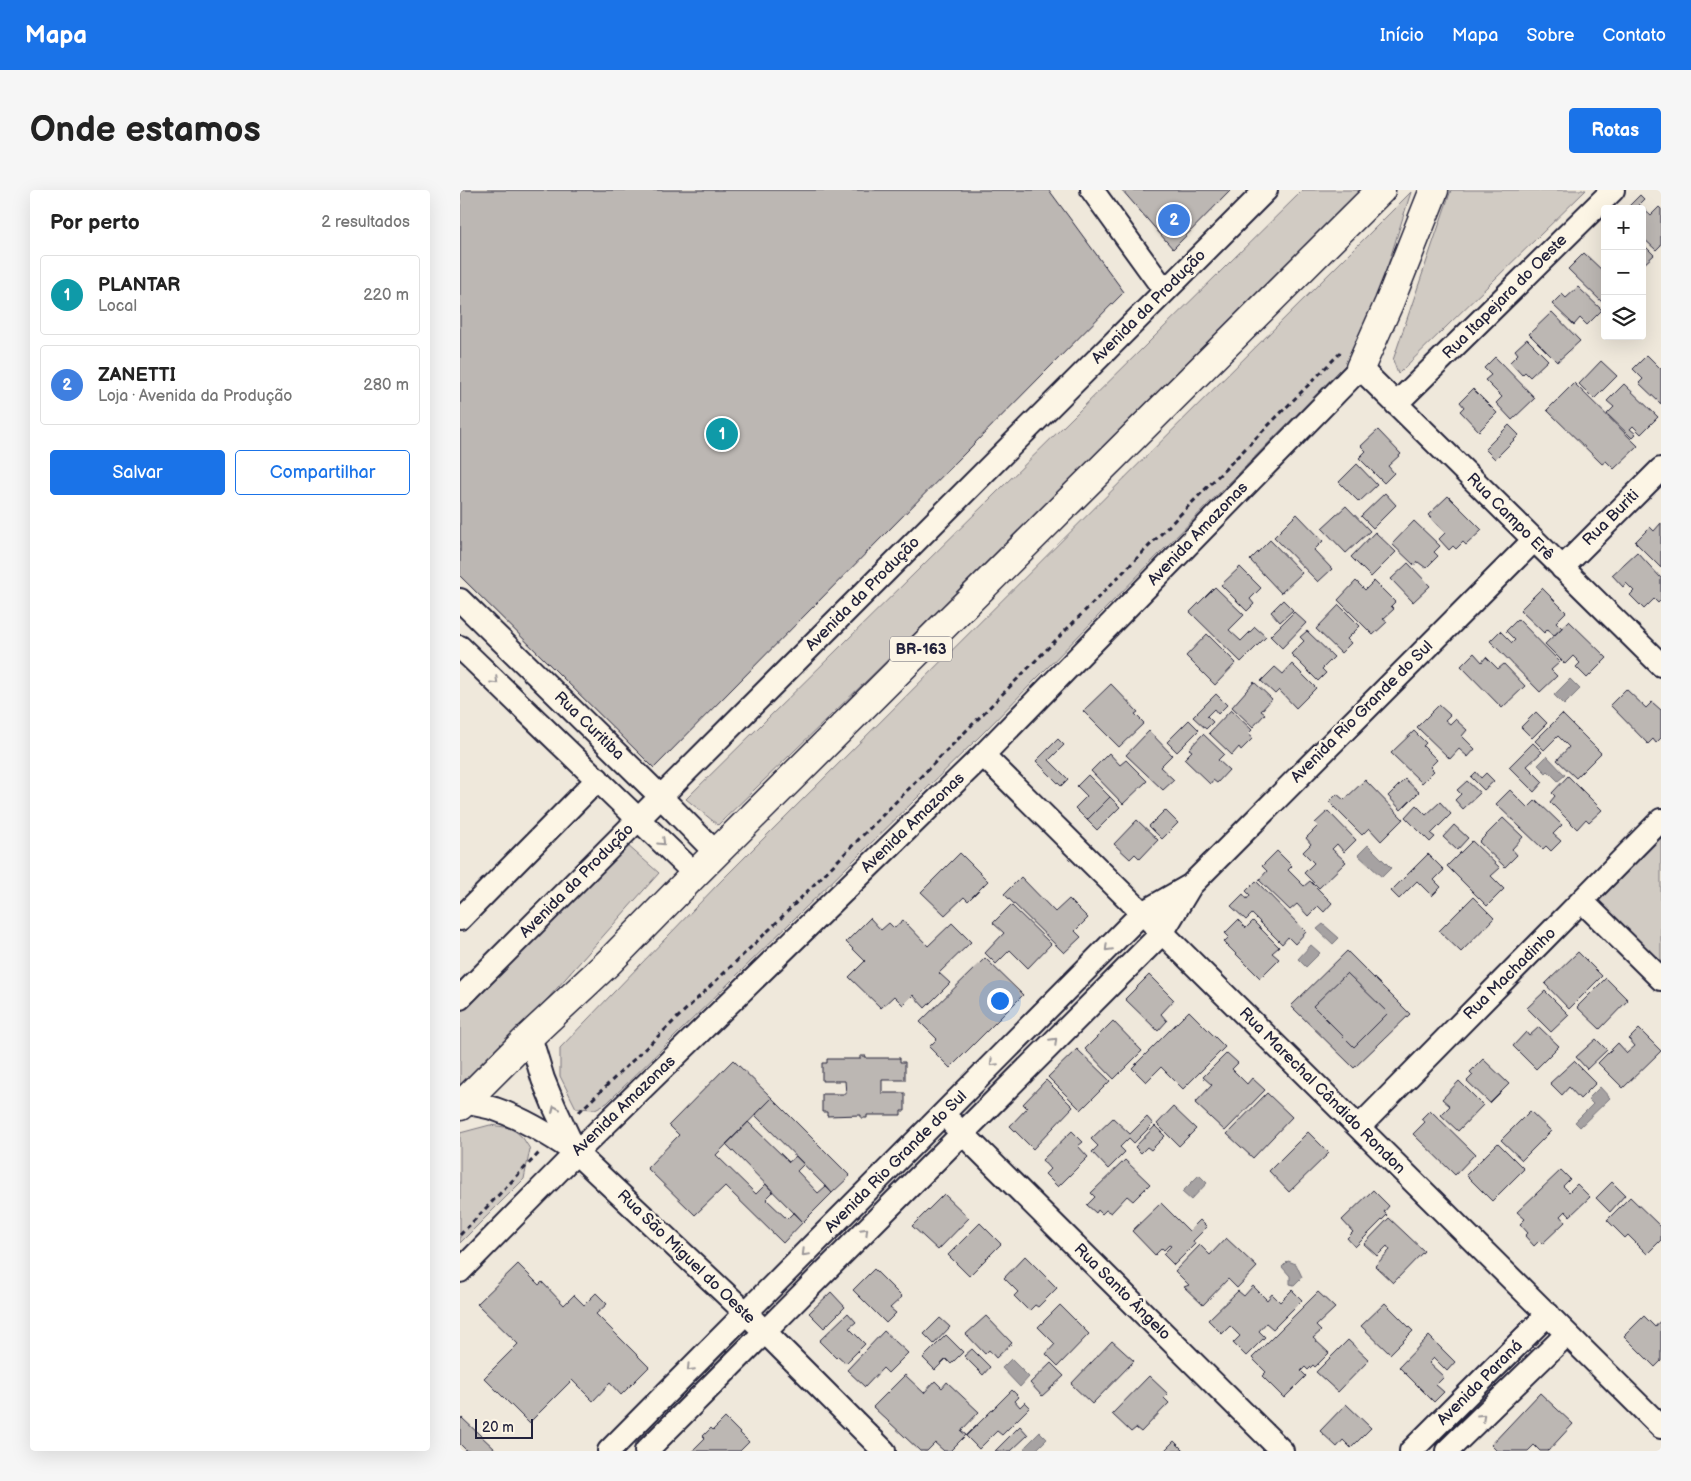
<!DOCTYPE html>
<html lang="pt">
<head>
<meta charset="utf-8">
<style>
  :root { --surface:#fff; --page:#f6f6f6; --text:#222; --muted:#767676; --line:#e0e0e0; --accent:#1a73e8 }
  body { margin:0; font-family:"Balsamiq Sans",sans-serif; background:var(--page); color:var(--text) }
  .controls { position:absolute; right:15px; top:15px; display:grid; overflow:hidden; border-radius:5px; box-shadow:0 5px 20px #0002 }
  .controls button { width:45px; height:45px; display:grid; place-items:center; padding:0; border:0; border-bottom:1px solid var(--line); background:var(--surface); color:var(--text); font:25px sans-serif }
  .scale { position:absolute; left:15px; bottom:12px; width:58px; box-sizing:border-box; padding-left:5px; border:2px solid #22223b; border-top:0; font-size:14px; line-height:18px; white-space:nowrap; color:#22223b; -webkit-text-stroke:4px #fcf5e5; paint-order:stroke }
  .you { position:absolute; left:539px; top:810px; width:18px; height:18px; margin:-12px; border:4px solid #fff; border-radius:50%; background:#1a73e8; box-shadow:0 0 0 8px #1a73e833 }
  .badge { display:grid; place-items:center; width:32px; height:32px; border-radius:50%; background:var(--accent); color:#fff; font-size:16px; font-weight:700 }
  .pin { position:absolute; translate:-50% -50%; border:2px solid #fff; box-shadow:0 1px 5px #0006 }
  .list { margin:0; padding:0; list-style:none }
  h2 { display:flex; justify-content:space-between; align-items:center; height:65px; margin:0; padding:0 20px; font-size:21px }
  h2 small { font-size:16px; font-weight:400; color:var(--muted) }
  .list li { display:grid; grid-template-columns:32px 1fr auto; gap:15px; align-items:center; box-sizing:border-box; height:80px; margin:0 10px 10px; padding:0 10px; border:1px solid var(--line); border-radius:5px }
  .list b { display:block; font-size:19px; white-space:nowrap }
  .list p { margin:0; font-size:16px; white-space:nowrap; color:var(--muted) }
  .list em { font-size:16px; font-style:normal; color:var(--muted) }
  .actions { display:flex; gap:10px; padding:15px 20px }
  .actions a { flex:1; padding:11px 0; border:1px solid var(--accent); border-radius:5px; text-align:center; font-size:18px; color:var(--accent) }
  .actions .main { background:var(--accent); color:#fff }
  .icon { flex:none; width:28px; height:28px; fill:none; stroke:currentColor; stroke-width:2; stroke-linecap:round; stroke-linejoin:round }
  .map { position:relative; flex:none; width:1201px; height:1261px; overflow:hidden; border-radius:5px }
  header { display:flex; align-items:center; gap:30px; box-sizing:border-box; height:70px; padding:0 25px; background:var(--accent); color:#fff }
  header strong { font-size:24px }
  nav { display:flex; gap:28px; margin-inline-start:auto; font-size:18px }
  .intro { display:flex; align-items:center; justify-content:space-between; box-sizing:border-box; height:120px; padding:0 30px }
  h1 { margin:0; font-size:35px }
  .button { padding:12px 22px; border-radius:5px; background:var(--accent); color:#fff; font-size:18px; font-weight:700 }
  main { display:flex; gap:30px; padding:0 30px }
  aside { flex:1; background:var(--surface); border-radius:5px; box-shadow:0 5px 20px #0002 }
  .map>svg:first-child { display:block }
  .green { fill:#d1cbc3; stroke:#7a767f }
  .water { fill:#a6a2a2; stroke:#716f79 }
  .building { fill:#bcb7b3; stroke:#22223b }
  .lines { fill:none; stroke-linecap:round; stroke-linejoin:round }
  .minor-casing { stroke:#22223b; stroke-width:26 }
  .highway-casing { stroke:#22223b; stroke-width:31 }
  .path { stroke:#22223b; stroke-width:3; stroke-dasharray:5 4; stroke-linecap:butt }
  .minor { stroke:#fcf5e5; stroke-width:22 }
  .highway { stroke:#fcf5e5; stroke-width:28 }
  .oneway { stroke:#9a9698 }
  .labels { text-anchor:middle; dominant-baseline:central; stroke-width:5; stroke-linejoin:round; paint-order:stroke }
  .shield { fill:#fcf5e5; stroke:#63616e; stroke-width:1 }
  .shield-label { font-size:15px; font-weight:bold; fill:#22223b }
  .street-label { font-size:16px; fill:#22223b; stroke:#fcf5e5 }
</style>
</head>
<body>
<header>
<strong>Mapa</strong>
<nav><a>Início</a><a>Mapa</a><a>Sobre</a><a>Contato</a></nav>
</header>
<div class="intro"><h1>Onde estamos</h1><a class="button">Rotas</a></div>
<main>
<aside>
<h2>Por perto<small>2 resultados</small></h2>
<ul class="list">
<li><span class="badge" style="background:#0f9aa8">1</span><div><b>PLANTAR</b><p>Local</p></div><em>220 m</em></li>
<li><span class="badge" style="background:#3f7fe0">2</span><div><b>ZANETTI</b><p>Loja · Avenida da Produção</p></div><em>280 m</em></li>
</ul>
<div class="actions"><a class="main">Salvar</a><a>Compartilhar</a></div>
</aside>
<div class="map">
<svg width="1201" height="1261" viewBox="0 0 1201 1261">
  <rect width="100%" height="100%" fill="#efe8db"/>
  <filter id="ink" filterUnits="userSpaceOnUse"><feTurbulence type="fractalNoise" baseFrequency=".02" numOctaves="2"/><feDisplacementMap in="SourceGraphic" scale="10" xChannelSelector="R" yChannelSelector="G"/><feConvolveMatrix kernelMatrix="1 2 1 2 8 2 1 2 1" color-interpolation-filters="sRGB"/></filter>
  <g filter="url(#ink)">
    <!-- green -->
    <path class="green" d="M843 0H911L258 635 226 609Z
      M991 0H1126L938 184 933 170Z
      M951 2 913 122 894 166 520 546 147 913 135 919 116 918 100 886V858L261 691Z
      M1201 639V782L1129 711Z
      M167 655 199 683 59 841 0 899V820Z
      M30 935 52 938 63 948 70 959 64 989 0 1053V943Z"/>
    <!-- water -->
    <path class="water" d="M1110 489 1120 499 1104 515 1094 505Z
      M1087 566 1105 585 1098 591 1088 581 1086 583 1078 575Z
      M908 655 931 678 922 687 898 665Z
      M863 734 879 748 873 754 857 739Z
      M851 755 860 763 846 777 838 769Z
      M1140 897 1150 908 1120 937 1115 932 1133 914 1128 909Z
      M739 985 747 993 731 1010 722 1002Z
      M828 1071 836 1074 842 1087 834 1095 830 1094V1086L822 1077Z
      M551 1169 569 1187 560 1197 542 1178Z
      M580 1242 587 1249 575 1261H567L564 1258Z"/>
    <!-- building -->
    <path class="building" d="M0 0H589L664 102 194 578 0 386Z
      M662 0H771L713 59Z
      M1180 5 1184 9 1179 14 1191 25 1199 17 1201 19V55L1196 60 1182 47V19H1166Z
      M1182 53 1194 65 1182 76Z
      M1124 63 1145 83V115L1108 79Z
      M1118 97 1142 120 1127 135 1120 128 1114 135 1092 114 1102 104 1106 108Z
      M1092 122 1120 151 1097 172 1069 144Z
      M1067 149 1088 170 1070 187 1065 182 1062 185 1050 172 1058 164 1055 160Z
      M1187 165 1201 179V214L1179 193 1183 189 1173 179Z
      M1035 167 1075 208 1052 230 1036 213 1042 207 1025 190 1031 185 1024 178Z
      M1141 171 1157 186 1134 209 1119 194Z
      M1114 193 1178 256 1154 279 1146 271 1142 274 1087 220Z
      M1164 194 1198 227 1181 244 1173 236 1170 239 1176 244 1172 248 1147 224 1154 217 1147 211Z
      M1013 199 1037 223 1019 241 1000 221 1004 217 1000 212Z
      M1049 235 1059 245 1035 269 1025 259Z
      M918 240 941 264 928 276 934 283 924 293 899 268 906 261 901 256Z
      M897 274 917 295 899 312 879 292Z
      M925 303 936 315 913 338 901 326Z
      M988 306 1022 340 1006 355 1003 352 996 359 993 356 989 360 979 349 985 343 968 325Z
      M886 316 910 341 886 363 862 338Z
      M837 324 863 351 854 360 872 379 858 392 814 347Z
      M954 331 980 356 974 362 978 366 966 378 958 372 954 375 932 354Z
      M1201 333V378L1175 352 1190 337 1194 341Z
      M915 342 936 362 911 387 891 367Z
      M810 350 842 383 821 403 790 370Z
      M1177 362 1201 388V410L1198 413 1194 409 1184 419 1170 405 1174 401 1166 393 1163 397 1152 385Z
      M948 373 970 396 953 412 931 389Z
      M780 377 801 398 790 409 794 414 787 421 761 395Z
      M896 391 905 400 914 391 935 412 931 416 934 419 923 429 927 432 913 445 878 410Z
      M755 397 784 425 769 440 781 451 795 437 806 447 781 472 730 422Z
      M1082 398 1106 422 1096 432 1102 438 1094 446 1088 439 1084 443 1060 420Z
      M823 410 833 420 820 432 811 422Z
      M879 415 900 436 887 449 891 453 881 463 856 439Z
      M834 422 846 433 822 458 810 446Z
      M1058 429 1100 472 1091 480 1097 486 1080 502 1030 451 1040 441 1052 453 1055 450 1046 441Z
      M1109 431 1147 468 1127 488 1116 477 1120 473 1113 466 1105 474 1085 454Z
      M847 441 874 467 862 479 866 483 858 491 831 464 844 451 840 447Z
      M747 444 776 473 755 495 726 466Z
      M1014 463 1022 472 1026 467 1038 479 1044 474 1065 496 1042 518 1001 476Z
      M832 474 856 498 836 518 819 500 815 504 801 491 815 477 823 484Z
      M794 492 812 509 801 521 805 524 793 537 772 517Z
      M651 494 678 522 675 524 684 533 659 557 623 521Z
      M1166 499 1186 518 1192 512 1201 520V548L1196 553 1193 549 1188 554 1150 515Z
      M756 504 767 515 758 524 754 519 747 526 753 532 746 539 733 527Z
      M979 515 990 525 985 530 990 534 995 529 1007 540 1002 546 1015 559 1008 567 999 559 990 569 957 537Z
      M771 520 792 540 788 544 793 548 781 560 779 557 772 565 749 543Z
      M1076 522 1087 533 1072 548 1061 537Z
      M1102 524 1141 563 1116 588 1097 570 1109 557 1098 546 1084 560 1075 551Z
      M729 530 739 540 717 562 707 552Z
      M689 541 712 565 700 577 714 590 703 600 666 565Z
      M954 541 966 553 963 556 977 570 970 577 974 581 962 593 931 563Z
      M743 544 764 564 758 570 769 580 757 593 753 590 750 594 724 569 732 561 729 559Z
      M598 549 604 555 589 570 608 589 601 596 576 571Z
      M1073 553 1082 562 1067 576 1083 592 1074 602 1049 577Z
      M649 563 660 575 666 570 687 591 663 614 631 581Z
      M1016 582 1021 588 1026 583 1034 591 1024 600 1011 587Z
      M628 585 650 607 627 630 615 618 627 606 617 596Z
      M1108 586 1142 620 1129 632 1126 629 1117 639 1090 612 1095 606 1092 603Z
      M945 589 959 602 941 620 928 606Z
      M905 590 943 629 921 651 909 638 902 645 869 612 877 604 884 610Z
      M1007 591 1020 603 1003 619 995 610 1001 604 997 600Z
      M1050 600 1068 618 1076 610 1102 635 1093 644 1101 651 1091 661 1086 656 1083 659 1036 614Z
      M650 607 660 617 637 640 627 630Z
      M980 612 991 624 971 644 975 647 970 652 945 627 956 615 966 625Z
      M705 620 718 633 702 649 689 636Z
      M868 621 896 650 884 662 877 654 872 659 886 672 859 698 844 683 854 673 843 662 851 654 846 648 858 636 855 633Z
      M1043 628 1063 647 1052 659 1057 665 1045 677 1019 652Z
      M677 630 698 650 680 669 675 664 670 669 654 654Z
      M994 635 1008 648 997 660 983 647Z
      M1012 651 1040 678 1031 686 1044 699 1027 716 987 676Z
      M817 661 832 676 828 680 844 696 850 691 872 713 864 722 858 716 848 726 837 714 830 720 799 690 807 681 802 676Z
      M500 663 528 691 508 711 504 707 485 725 461 702Z
      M968 664 984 680 974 690 981 697 972 706 957 691 939 709 931 701Z
      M561 687 595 722 609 709 628 728 615 741 621 747 604 763 544 704Z
      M796 691 846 742 835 754 828 747 822 754 792 724 786 730 771 716 783 704 787 709 790 705 786 701Z
      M1013 707 1034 728 1001 762 979 741Z
      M551 715 591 754 568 778 550 760 536 774 525 763 544 743 533 733Z
      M410 728 421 740 429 733 434 738 443 730 468 756 492 733 511 752 479 783 490 793 465 818 453 805 443 815 434 806 421 818 389 787 405 771 386 752Z
      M778 730 786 738 793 731 819 757 812 763 819 769 800 788 764 752 769 747 765 743Z
      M887 761 950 824 894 878 831 816Z
      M1118 762 1142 786 1109 819 1085 794Z
      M525 768 563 805 490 878 469 857 477 849 460 832Z
      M887 783 928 823 894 857 853 816Z
      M689 785 714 810 701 824 707 831 698 841 665 809Z
      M1146 788 1168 810 1140 839 1117 817Z
      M1085 801 1109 825 1091 842 1067 818Z
      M729 821 765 857 723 899 701 877 686 892 672 878Z
      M653 831 682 861 654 889 625 859Z
      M1079 837 1099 856 1076 879 1053 856 1066 842 1069 846Z
      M1179 839 1201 861 1163 898 1138 873 1158 853 1167 863 1175 856 1169 849Z
      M1136 849 1147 860 1127 879 1116 867Z
      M617 859 650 891 621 920 588 887Z
      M767 863 778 873 772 879 787 894 792 888 805 900 765 941 735 913 752 895 743 887Z
      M400 866H406V868H440V872H445V890H422V903H445V921H441V925H407V928H401V925L367 926V922H362V904H386L385 891H362V873H367V869H400Z
      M1023 869 1049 894 1030 913 1007 891 1013 885 1010 882Z
      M273 870 312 908 256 965 296 1004 306 994 313 1002 306 1009 327 1029 334 1022 343 1032 323 1053 265 996 235 1025 187 978 219 945 209 935Z
      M1114 871 1136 893 1120 909 1109 897 1102 905 1090 893Z
      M586 890 613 917 573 959 550 936 567 918 563 914Z
      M999 891 1023 915 998 941 981 925 990 916 982 909Z
      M807 903 832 927 793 968 767 944Z
      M312 908 390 986 372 1003 295 925Z
      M713 917 736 939 719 956 697 934Z
      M970 920 1015 964 995 985 953 944 965 932 961 929Z
      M1070 921 1091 941 1062 970 1041 950Z
      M687 927 693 934 674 953 669 948 660 957 665 962 648 979 632 962 638 956 631 949 653 928 670 944Z
      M288 932 329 972 336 966 344 974 337 981 358 1003 366 996 372 1003 343 1032 266 954Z
      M695 936 705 946 691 960 687 957 681 963 675 957Z
      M612 941 623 952 618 956 628 967 598 997 585 984 590 979 582 970Z
      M848 942 869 963 829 1002 809 981Z
      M1038 953 1064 979 1032 1011 1006 985Z
      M665 970 690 994 673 1011 667 1006 651 1023 646 1020 642 1024 638 1020 636 1023 627 1015 635 1007 631 1003Z
      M1101 980 1110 989 1103 996 1109 1002 1117 994 1130 1007 1110 1026 1105 1021 1100 1026 1105 1032 1082 1054 1079 1051 1074 1056 1065 1046 1068 1043 1060 1034 1065 1029 1057 1022Z
      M1152 992 1165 1005 1150 1022 1136 1008Z
      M913 1000 929 1016 924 1022 927 1025 895 1057 887 1048 893 1042 882 1030Z
      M484 1004 509 1028 478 1060 452 1036Z
      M1170 1007 1201 1037V1050L1187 1064 1168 1045 1165 1048 1147 1030Z
      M701 1013 729 1041 740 1030 747 1037 733 1051 735 1054 714 1075 703 1064 711 1056 709 1055 704 1060 702 1058 695 1065 672 1041Z
      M929 1028 964 1061 933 1093 915 1076 930 1060 927 1056 917 1066 904 1054Z
      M520 1033 541 1054 509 1086 488 1065Z
      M766 1048 797 1077 777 1098 768 1089 743 1115 724 1097 729 1095 715 1081 740 1055 750 1065Z
      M565 1066 597 1098 578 1117 575 1115 569 1121 554 1106 558 1102 544 1088Z
      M58 1074 79 1095 82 1092 104 1115 114 1105 124 1115 136 1103 147 1114 136 1124 189 1177 161 1205 150 1193 133 1211 112 1190 69 1233 24 1188 58 1154 17 1114Z
      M414 1079 442 1107 430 1118 436 1123 426 1133 393 1100Z
      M793 1096 807 1110 812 1104 820 1112 832 1100 842 1110 813 1139 806 1133 799 1141 805 1147 786 1166 773 1153 780 1146 770 1136 762 1144 748 1130 778 1101 784 1106Z
      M371 1102 385 1117 364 1138 349 1123Z
      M858 1102 875 1118 856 1136 861 1141 853 1148 869 1163 855 1177 853 1175 848 1180 845 1177 841 1181 846 1186 824 1208 802 1186 806 1182 792 1168Z
      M925 1113 953 1141 930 1164 901 1136Z
      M600 1115 629 1144 598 1176 586 1164 595 1154 578 1137Z
      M388 1123 396 1132 389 1138 405 1154 386 1173 378 1166 376 1168 359 1151Z
      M526 1126 552 1153 536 1168 529 1160 525 1164 506 1144Z
      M1184 1126 1195 1137 1201 1130V1171L1195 1177 1164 1146Z
      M480 1128 490 1137 474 1154 464 1144Z
      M424 1141 448 1163 428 1183 423 1178 405 1197 387 1180Z
      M486 1145 503 1162 491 1174 486 1169 475 1180 463 1168Z
      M969 1146 995 1172 987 1181 974 1168 969 1173 984 1187 976 1195 984 1202 974 1212 939 1177Z
      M888 1150 909 1170 878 1202 856 1182Z
      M652 1151 674 1171 632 1214 611 1194Z
      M512 1159 530 1177 523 1185 504 1166Z
      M591 1173 604 1186 582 1206 570 1193Z
      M445 1185 464 1203 475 1191 482 1198 487 1192 519 1222 501 1241 506 1245 490 1261H484L475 1253 467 1261H460L413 1217Z
      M689 1186 708 1204 704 1208 709 1213 681 1242 676 1238 671 1242 652 1224Z
      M552 1200 559 1207 555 1211 560 1217 565 1212 570 1217 542 1245 537 1241 519 1259 506 1246Z
      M1080 1203 1113 1234 1088 1261H1080L1074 1255 1068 1261H1037L1031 1255Z
      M886 1214 911 1238 891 1258 883 1250 877 1257 860 1241Z
      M2 1228 37 1261H7L0 1254V1230Z
      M265 1228 289 1252 280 1261H235L233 1260 245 1248 243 1246 251 1238 253 1240Z
      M560 1236 568 1245 551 1261H535Z
      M714 1251 724 1261H704Z"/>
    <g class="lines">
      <defs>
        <path id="minor" d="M632 0 705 101
          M936 214 1153 0
          M1102 378 1201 279
          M0 410 196 602 256 663
          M0 457 235 684
          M523 565 1201 1237
          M1122 711 1201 789
          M0 729 138 589
          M0 808 806 0
          M70 846 83 889 94 916 116 963 285 1122 424 1261
          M4 912C14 914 25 916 35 919 64 929 90 945 115 962
          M493 934 822 1261
          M899 937 1201 630
          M0 1081 116 963 523 565 900 178 1201 475
          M149 1261 682 723 731 695
          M186 1261 702 743 731 695 1074 350
          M951 1261 1088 1124
          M987 1261 1107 1144"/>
        <path id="highway" d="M900 178 929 113 974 0
          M0 916 70 846 149 772 235 684 921 0"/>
      </defs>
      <!-- minor casing -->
      <use href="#minor" class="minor-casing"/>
      <!-- highway casing -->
      <use href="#highway" class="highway-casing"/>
      <!-- path -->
      <path class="path" d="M119 922 311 738 881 162
        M0 1045 80 962"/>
      <!-- minor -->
      <use href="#minor" class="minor"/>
      <!-- highway -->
      <use href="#highway" class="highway"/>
    </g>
    <!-- one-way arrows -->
    <defs><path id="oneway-chevron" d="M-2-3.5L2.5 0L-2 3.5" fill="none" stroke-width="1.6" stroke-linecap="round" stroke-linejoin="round" transform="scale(1.25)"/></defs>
    <g class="oneway">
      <use href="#oneway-chevron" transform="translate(35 491) rotate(44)"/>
      <use href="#oneway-chevron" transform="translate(202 652) rotate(44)"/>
      <use href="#oneway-chevron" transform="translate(648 758) rotate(135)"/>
      <use href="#oneway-chevron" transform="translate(594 851) rotate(-45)"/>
      <use href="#oneway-chevron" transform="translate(533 873) rotate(135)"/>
      <use href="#oneway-chevron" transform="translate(95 919) rotate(-114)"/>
      <use href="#oneway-chevron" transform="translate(405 1041) rotate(-45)"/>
      <use href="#oneway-chevron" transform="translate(345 1063) rotate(135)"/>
      <use href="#oneway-chevron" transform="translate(230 1178) rotate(134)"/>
      <use href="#oneway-chevron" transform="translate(1022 1227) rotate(-44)"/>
    </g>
  </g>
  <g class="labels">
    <!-- shield labels -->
    <rect class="shield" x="430" y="446.5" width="62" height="25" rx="4"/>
    <g class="shield-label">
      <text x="461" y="459">BR-163</text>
    </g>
    <!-- street labels -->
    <g class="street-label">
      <text transform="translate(1045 107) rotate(-45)">Rua Itapejara do Oeste</text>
      <text transform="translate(689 117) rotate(-45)">Avenida da Produção</text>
      <text transform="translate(1050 327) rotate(45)">Rua Campo Erê</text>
      <text transform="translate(1151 328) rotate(-45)">Rua Buriti</text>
      <text transform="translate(738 344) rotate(-46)">Avenida Amazonas</text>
      <text transform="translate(403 404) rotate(-45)">Avenida da Produção</text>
      <text transform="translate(902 522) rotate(-45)">Avenida Rio Grande do Sul</text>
      <text transform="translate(129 536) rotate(44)">Rua Curitiba</text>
      <text transform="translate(453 633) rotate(-44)">Avenida Amazonas</text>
      <text transform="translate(117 691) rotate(-45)">Avenida da Produção</text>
      <text transform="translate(1050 784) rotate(-45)">Rua Machadinho</text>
      <text transform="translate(862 901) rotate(45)">Rua Marechal Cândido Rondon</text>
      <text transform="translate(164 916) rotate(-44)">Avenida Amazonas</text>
      <text transform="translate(436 972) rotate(-45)">Avenida Rio Grande do Sul</text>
      <text transform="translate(226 1067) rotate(44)">Rua São Miguel do Oeste</text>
      <text transform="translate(662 1102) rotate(45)">Rua Santo Ângelo</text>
      <text transform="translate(1020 1193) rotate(-45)">Avenida Paraná</text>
    </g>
  </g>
</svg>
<div class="controls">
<button>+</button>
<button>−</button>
<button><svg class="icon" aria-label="layers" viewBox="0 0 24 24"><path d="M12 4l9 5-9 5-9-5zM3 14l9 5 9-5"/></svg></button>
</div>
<div class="scale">20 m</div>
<div class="you"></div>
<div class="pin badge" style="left:262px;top:244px;background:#0f9aa8">1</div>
<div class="pin badge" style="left:714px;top:30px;background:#3f7fe0">2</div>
</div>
</main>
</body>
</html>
